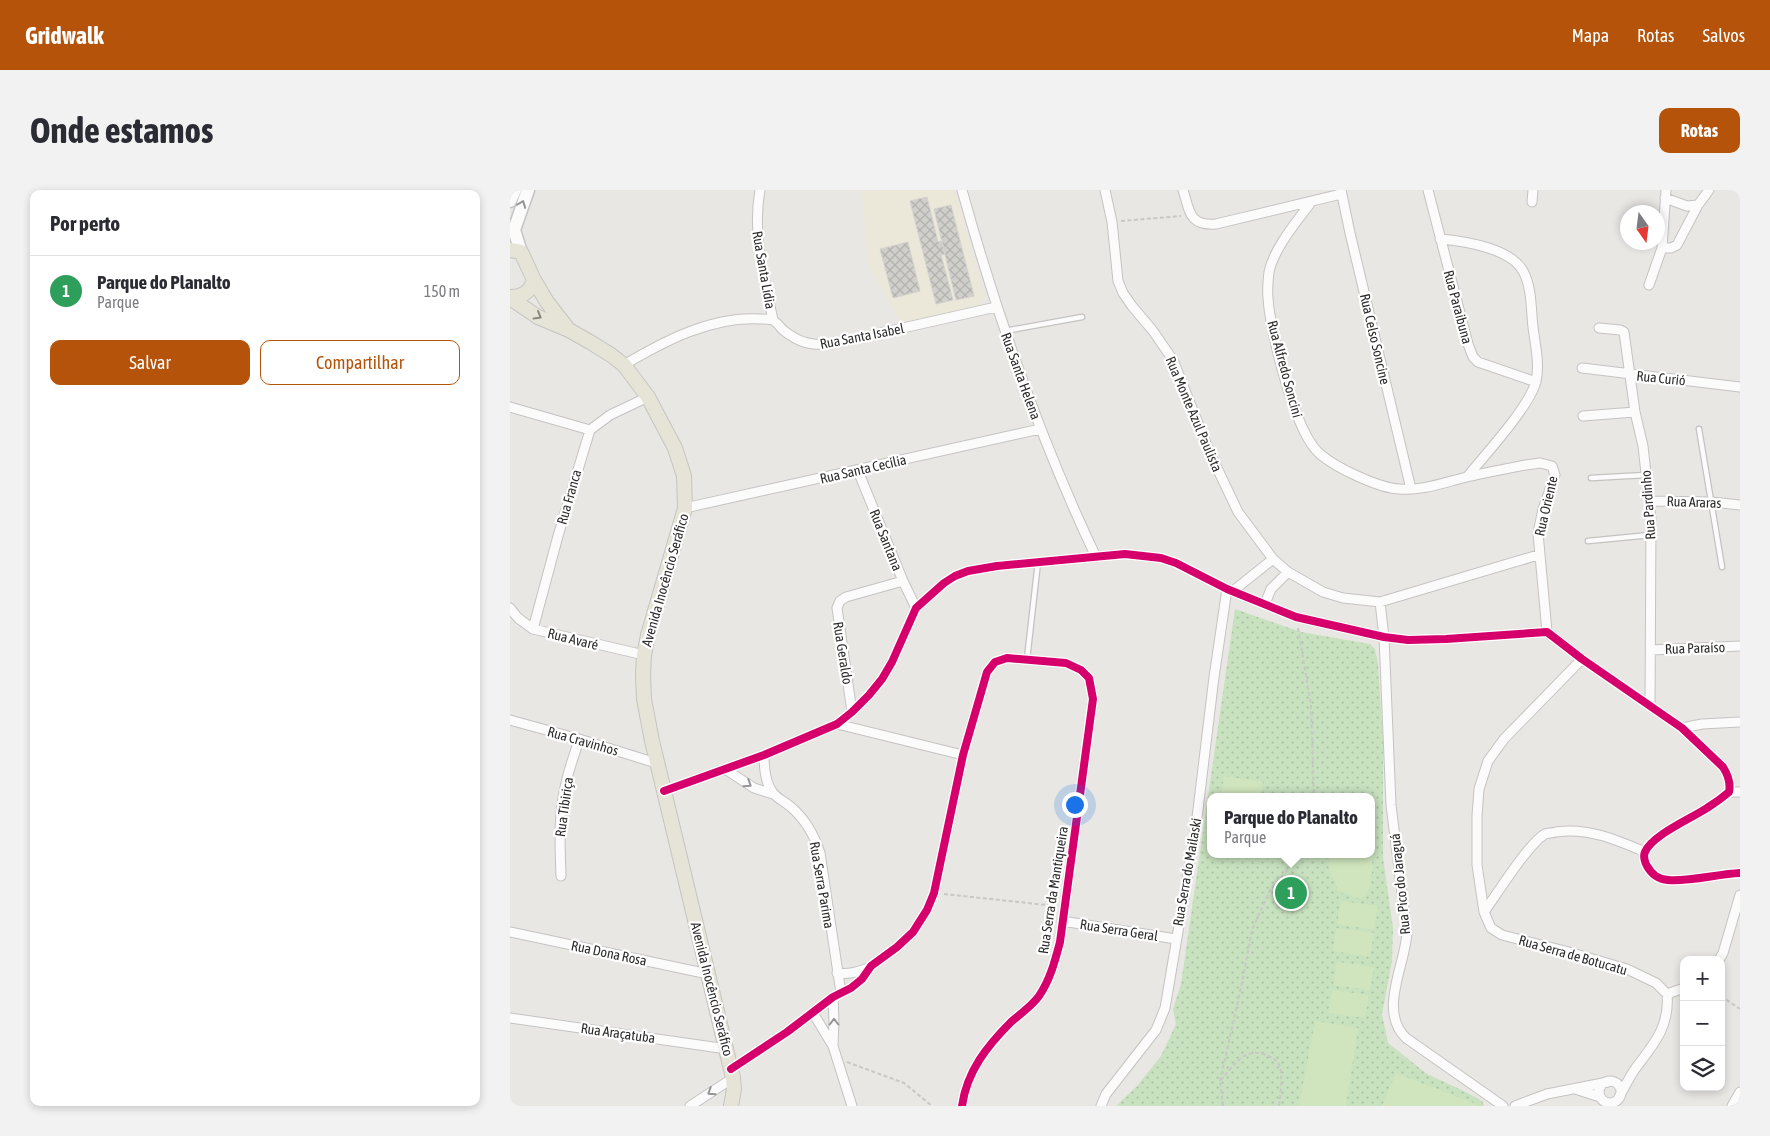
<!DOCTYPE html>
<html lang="pt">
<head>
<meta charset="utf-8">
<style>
  :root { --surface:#fff; --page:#f2f2f3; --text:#2b2b33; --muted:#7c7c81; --line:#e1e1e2; --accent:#b45309 }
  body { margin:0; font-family:"Asap Condensed",sans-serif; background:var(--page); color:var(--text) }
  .controls { position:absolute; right:15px; bottom:15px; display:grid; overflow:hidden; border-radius:10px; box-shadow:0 2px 8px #0003 }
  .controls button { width:45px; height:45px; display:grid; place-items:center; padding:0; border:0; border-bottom:1px solid var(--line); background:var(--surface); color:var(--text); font:25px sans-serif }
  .compass { position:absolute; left:1110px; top:15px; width:45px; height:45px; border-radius:50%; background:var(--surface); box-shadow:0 2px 8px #0003; rotate:166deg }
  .you { position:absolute; left:564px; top:614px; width:18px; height:18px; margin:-12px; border:4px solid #fff; border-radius:50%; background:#1a73e8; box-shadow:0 0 0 8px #1a73e833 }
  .badge { display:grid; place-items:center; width:32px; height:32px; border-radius:50%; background:var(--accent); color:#fff; font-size:16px; font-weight:700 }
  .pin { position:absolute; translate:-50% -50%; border:2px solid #fff; box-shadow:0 1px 5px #0006 }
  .popup { position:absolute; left:697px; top:603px; width:168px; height:65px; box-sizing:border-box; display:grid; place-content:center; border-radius:10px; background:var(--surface); filter:drop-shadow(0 1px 4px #0005); font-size:16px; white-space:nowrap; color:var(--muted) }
  .popup b { font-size:19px; color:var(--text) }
  .popup::after { content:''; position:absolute; left:50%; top:100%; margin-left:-10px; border:10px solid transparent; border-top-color:var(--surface) }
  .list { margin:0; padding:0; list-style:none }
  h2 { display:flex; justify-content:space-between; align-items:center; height:65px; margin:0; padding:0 20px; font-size:21px }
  h2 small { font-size:16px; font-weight:400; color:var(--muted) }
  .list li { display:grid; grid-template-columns:32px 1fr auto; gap:15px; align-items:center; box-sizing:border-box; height:70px; padding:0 20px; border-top:1px solid var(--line) }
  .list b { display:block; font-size:19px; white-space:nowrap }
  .list p { margin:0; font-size:16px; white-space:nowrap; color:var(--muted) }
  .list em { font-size:16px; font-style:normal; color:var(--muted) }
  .actions { display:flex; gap:10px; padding:15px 20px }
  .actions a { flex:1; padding:11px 0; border:1px solid var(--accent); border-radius:10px; text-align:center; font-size:18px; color:var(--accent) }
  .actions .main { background:var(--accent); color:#fff }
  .icon { flex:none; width:28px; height:28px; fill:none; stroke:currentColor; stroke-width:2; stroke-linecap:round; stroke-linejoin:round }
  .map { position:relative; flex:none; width:1230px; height:916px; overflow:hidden; border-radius:10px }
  header { display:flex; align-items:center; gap:30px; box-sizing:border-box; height:70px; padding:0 25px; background:var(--accent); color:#fff }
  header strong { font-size:24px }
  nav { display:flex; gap:28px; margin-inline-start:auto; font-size:18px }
  .intro { display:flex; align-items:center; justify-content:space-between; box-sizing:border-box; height:120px; padding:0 30px }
  h1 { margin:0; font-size:35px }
  .button { padding:12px 22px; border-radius:10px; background:var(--accent); color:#fff; font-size:18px; font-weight:700 }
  main { display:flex; gap:30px; padding:0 30px }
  aside { flex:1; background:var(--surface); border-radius:10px; box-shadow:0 2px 8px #0003 }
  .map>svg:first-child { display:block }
  .education { fill:#ebe7d9 }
  .park { fill:url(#park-dots); fill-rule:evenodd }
  .pitch { fill:#d0e5bd }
  .building { fill:url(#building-cross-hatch); stroke:#d4d2cf }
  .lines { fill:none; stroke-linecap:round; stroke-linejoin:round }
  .service-casing { stroke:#c4c3c2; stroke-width:7 }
  .minor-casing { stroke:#c4c3c2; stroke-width:11 }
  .secondary-casing { stroke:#c4c3c2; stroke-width:15 }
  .primary-casing { stroke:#c5c4c2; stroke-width:16 }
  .path { stroke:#c8c8c7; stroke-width:2; stroke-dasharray:4 2.5; stroke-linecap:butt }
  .service { stroke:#fcfbfb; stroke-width:4.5 }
  .minor { stroke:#fcfbfb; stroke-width:9 }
  .secondary { stroke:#fcfbfb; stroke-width:12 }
  .primary { stroke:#e6e4d6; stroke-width:14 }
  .cycleway-casing { stroke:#fff; stroke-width:11 }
  .cycleway { stroke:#d6006c; stroke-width:8 }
  .oneway { stroke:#949494 }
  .oneway2 { stroke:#898881 }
  .labels { text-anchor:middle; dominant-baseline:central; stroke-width:4.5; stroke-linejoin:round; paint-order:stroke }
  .street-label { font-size:14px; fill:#2c2c2c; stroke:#fff }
</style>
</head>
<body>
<header>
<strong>Gridwalk</strong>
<nav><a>Mapa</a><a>Rotas</a><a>Salvos</a></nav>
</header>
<div class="intro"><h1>Onde estamos</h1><a class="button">Rotas</a></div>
<main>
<aside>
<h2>Por perto<small></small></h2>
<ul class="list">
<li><span class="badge" style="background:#2e9e5b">1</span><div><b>Parque do Planalto</b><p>Parque</p></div><em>150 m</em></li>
</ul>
<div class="actions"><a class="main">Salvar</a><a>Compartilhar</a></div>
</aside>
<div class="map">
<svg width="1230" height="916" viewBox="0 0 1230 916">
  <defs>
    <pattern id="park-dots" width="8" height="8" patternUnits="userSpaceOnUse" patternTransform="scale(1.25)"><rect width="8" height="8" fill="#c8e2bf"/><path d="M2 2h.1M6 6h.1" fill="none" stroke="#acc2a4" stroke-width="1.8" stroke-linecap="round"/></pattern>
    <pattern id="building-cross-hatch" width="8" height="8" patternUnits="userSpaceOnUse" patternTransform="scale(1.25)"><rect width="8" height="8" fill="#d1cfcc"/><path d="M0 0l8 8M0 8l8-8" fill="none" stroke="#b4b2af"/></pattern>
  </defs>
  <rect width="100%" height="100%" fill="#e9e7e3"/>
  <!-- education -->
  <path class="education" d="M352 0H445L475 107 470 116 391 133 358 74Z"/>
  <!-- park -->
  <path class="park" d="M725 419 791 442 860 454 865 459 868 474 873 550V667L883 738 882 771 872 824 878 853 917 884 956 902 972 911 974 916H607L610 912 627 896 651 866 666 834 663 819 671 794ZM701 607H861V664H701Z"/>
  <!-- pitch -->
  <path class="pitch" d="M714 586 753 592 751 607H711Z
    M861 660 863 680 860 687 861 694 856 704 851 709 827 701C827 687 812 681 822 664H861Z
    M831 711 868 716 864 740 827 734Z
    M826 738 864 743 860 767 823 761Z
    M827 772 864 777 860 800 823 795Z
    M822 800 859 805 855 828 818 823Z
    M805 831 848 838 836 916H789Z
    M886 883 971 916H872Z"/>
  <!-- building -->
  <path class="building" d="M417 7 428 52 432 51 435 64 431 65 443 110 426 114 400 11Z
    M441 15 464 106 446 110 424 19Z
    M398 52 410 101 383 108 370 59Z"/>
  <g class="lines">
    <defs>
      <path id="service" d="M495 141 572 127
        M1189 239 1212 377
        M1081 288 1136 285
        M1078 351 1140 345
        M517 469 528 372"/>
      <path id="minor" d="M250 0C242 45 254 86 263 130
        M452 0C487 126 530 249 586 367
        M595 0 602 32 608 91 613 103 622 116 643 141 663 170 699 261 728 322 763 369 778 382 813 402 833 408 870 412 1028 365
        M673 0C680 22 679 36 706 34L831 4
        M831 0 840 43 901 299
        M918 0 958 154 963 167 968 172 1026 192
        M1155 8 1177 16 1188 15
        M802 11C787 31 764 58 759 82 758 91 757 99 758 108 760 142 785 243 810 264 826 278 869 298 889 299 910 301 933 293 953 288 973 283 995 279 1016 275L1030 273 1042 276 1045 285 1033 319 1028 343 1037 442
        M1022 12 1023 0
        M930 49C954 51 1000 58 1013 81 1022 97 1021 120 1023 137 1025 154 1030 174 1026 191 1021 215 974 266 957 287
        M1152 58 1156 0
        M1139 95 1152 58H1161L1167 55 1188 15 1199 0
        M1089 138 1110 140 1114 142 1125 222 1133 256 1141 329 1140 516
        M114 175C154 151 202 126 250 129 254 129 259 129 262 130 266 131 270 137 273 140 289 153 302 156 322 154L486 117
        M1072 178 1230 197
        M0 217 80 240
        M1073 226 1125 222
        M348 281 393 391 406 418
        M1139 311 1202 312 1230 315
        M175 318 530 239
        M723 401 763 369
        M870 412 874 447 881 615 897 743C895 776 868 821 896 848L993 916
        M755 414 761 399 778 382
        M0 418 8 428 23 439 134 465
        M23 439 48 346 80 240 100 225 138 207
        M1141 460 1230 456
        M1072 469 994 549 978 571 969 599 967 626V675L974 722 981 738 992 745 1059 762 1117 779 1146 793 1157 804
        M342 522 327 418 330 411 336 407 393 391
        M0 530 69 549 146 573
        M327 534 453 565
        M1172 538 1192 534 1230 532
        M254 565C254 576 255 593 263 603 267 608 275 612 281 617 296 630 304 644 310 663L331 803
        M215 579 244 598 263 604
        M154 601 254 565 327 534 342 522 359 505 372 489 382 472 406 418 434 393 445 386 458 381 487 376 615 364 651 368 666 373 717 399 786 427 874 447 898 450 936 449 1037 442 1072 469 1172 538 1213 577C1218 585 1221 593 1219 602 1212 608 1205 613 1197 618 1182 628 1142 645 1135 662 1133 666 1135 673 1137 676 1142 685 1148 689 1158 690 1178 692 1208 684 1230 683
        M1219 602H1230
        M51 686C50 655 48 624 56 593 59 578 65 564 69 549
        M974 722C987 704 1018 654 1035 644 1038 643 1043 643 1046 642 1077 637 1107 650 1135 662
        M552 731 666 749
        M0 742 198 784
        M1209 770 1213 763 1230 705
        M327 783C340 785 350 781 361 777
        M1157 804 1174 798
        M323 807 324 831 323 856
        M303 823 323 856 342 916
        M0 828 217 859
        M221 879 277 842 323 807 341 798 352 789 361 776 387 757 403 742 417 720 424 703 453 565 477 482 485 472 497 468 556 473 571 480 579 488 583 509 550 752C545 771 540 790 529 806 522 816 510 824 501 832 477 856 457 881 452 916
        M1089 902a11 11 0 1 1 22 0a11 11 0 1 1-22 0Z
        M1065 899 1090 907
        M1109 907C1114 898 1119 888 1125 879 1143 855 1160 837 1157 804
        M180 916 223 888
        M591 916 596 904 646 840 655 818 686 636 704 487 717 399
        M1005 916 1037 904 1098 892
        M1222 916 1230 902"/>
      <path id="secondary" d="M0 11 5 0
        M11 62 4 40 18 0"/>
      <path id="primary" d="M0 60 11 62 24 90C20 102 13 107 0 107
        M24 90 37 112 58 139
        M0 108 28 127 59 140 80 152 101 165 114 175 138 207 165 258 174 286 175 318 138 445 134 465 133 485 134 509 142 551 223 888 224 899 221 916"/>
    </defs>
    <!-- service casing -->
    <use href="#service" class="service-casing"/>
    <!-- minor casing -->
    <use href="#minor" class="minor-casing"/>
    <!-- secondary casing -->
    <use href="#secondary" class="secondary-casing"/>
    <!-- primary casing -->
    <use href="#primary" class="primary-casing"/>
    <!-- path -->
    <path class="path" d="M611 31 671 26
      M788 438 801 515 804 607
      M434 704 546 716
      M1211 806 1230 819
      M337 872 394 893 422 916
      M710 891 732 793 742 740 760 700 791 664
      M713 916 710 891C724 876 734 856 756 865 763 868 768 870 770 877 773 886 770 906 769 916"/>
    <!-- service -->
    <use href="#service" class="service"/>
    <!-- minor -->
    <use href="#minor" class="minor"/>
    <!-- secondary -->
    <use href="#secondary" class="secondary"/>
    <!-- primary -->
    <use href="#primary" class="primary"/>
    <defs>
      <path id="cycleway" d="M154 601 254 565 327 534 342 522 359 505 372 489 382 472 406 418 434 393 445 386 458 381 487 376 615 364 651 368 666 373 717 399 786 427 874 447 898 450 936 449 1037 442 1072 469 1172 538 1213 577C1218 585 1221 593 1219 602 1212 608 1205 613 1197 618 1182 628 1142 645 1135 662 1133 666 1135 673 1137 676 1142 685 1148 689 1158 690 1178 692 1208 684 1230 683
        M221 879 277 842 323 807 341 798 352 789 361 776 387 757 403 742 417 720 424 703 453 565 477 482 485 472 497 468 556 473 571 480 579 488 583 509 550 752C545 771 540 790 529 806 522 816 510 824 501 832 477 856 457 881 452 916"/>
    </defs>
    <!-- cycleway casing -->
    <use href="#cycleway" class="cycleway-casing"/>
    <!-- cycleway -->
    <use href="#cycleway" class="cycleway"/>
  </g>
  <!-- one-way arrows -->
  <defs><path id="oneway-chevron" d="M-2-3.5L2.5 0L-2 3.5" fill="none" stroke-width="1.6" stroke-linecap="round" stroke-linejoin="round" transform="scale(1.25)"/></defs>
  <g class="oneway">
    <use href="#oneway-chevron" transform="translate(12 14) rotate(-69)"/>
    <use href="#oneway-chevron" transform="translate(238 594) rotate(33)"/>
    <use href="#oneway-chevron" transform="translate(324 832) rotate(-90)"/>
    <use href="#oneway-chevron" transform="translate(201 902) rotate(147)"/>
  </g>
  <use class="oneway2" href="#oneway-chevron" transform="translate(28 126) rotate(30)"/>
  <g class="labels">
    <!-- street labels -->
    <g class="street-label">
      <text transform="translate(254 80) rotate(80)">Rua Santa Lídia</text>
      <text transform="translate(948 117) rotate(75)">Rua Paraibuna</text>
      <text transform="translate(352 146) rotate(-11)">Rua Santa Isabel</text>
      <text transform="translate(865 149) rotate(77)">Rua Celso Soncine</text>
      <text transform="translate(775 179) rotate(75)">Rua Alfredo Soncini</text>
      <text transform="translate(511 186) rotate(70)">Rua Santa Helena</text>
      <text transform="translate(1151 188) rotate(6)">Rua Curió</text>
      <text transform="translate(684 224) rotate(67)">Rua Monte Azul Paulista</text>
      <text transform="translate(353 279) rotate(-13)">Rua Santa Cecília</text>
      <text transform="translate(59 307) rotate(-74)">Rua Franca</text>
      <text transform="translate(1184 312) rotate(2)">Rua Araras</text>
      <text transform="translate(1138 315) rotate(-94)">Rua Pardinho</text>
      <text transform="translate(1036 316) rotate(-77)">Rua Oriente</text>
      <text transform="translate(376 350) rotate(68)">Rua Santana</text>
      <text transform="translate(155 390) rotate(-74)">Avenida Inocêncio Seráfico</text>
      <text transform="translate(63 449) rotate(14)">Rua Avaré</text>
      <text transform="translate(1185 458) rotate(-2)">Rua Paraíso</text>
      <text transform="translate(333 463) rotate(81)">Rua Geraldo</text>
      <text transform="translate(73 551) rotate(16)">Rua Cravinhos</text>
      <text transform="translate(54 617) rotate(-82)">Rua Tibiriça</text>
      <text transform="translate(677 682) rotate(-80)">Rua Serra do Mailaski</text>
      <text transform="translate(890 694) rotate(-96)">Rua Pico do Jaraguá</text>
      <text transform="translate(312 695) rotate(80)">Rua Serra Parima</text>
      <text transform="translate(543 700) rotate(-81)">Rua Serra da Mantiqueira</text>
      <text transform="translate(609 740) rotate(9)">Rua Serra Geral</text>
      <text transform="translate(99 763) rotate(12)">Rua Dona Rosa</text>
      <text transform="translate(1063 765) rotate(16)">Rua Serra de Botucatu</text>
      <text transform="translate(202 799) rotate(76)">Avenida Inocêncio Seráfico</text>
      <text transform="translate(108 843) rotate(8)">Rua Araçatuba</text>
    </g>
  </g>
</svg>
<div class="controls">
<button>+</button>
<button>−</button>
<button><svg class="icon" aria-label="layers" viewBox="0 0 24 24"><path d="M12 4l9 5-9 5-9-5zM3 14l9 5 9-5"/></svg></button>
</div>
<svg class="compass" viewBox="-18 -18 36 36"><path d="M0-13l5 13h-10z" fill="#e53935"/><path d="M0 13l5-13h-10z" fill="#7c7c81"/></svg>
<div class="you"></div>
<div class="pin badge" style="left:781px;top:703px;background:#2e9e5b">1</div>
<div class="popup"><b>Parque do Planalto</b>Parque</div>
</div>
</main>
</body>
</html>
